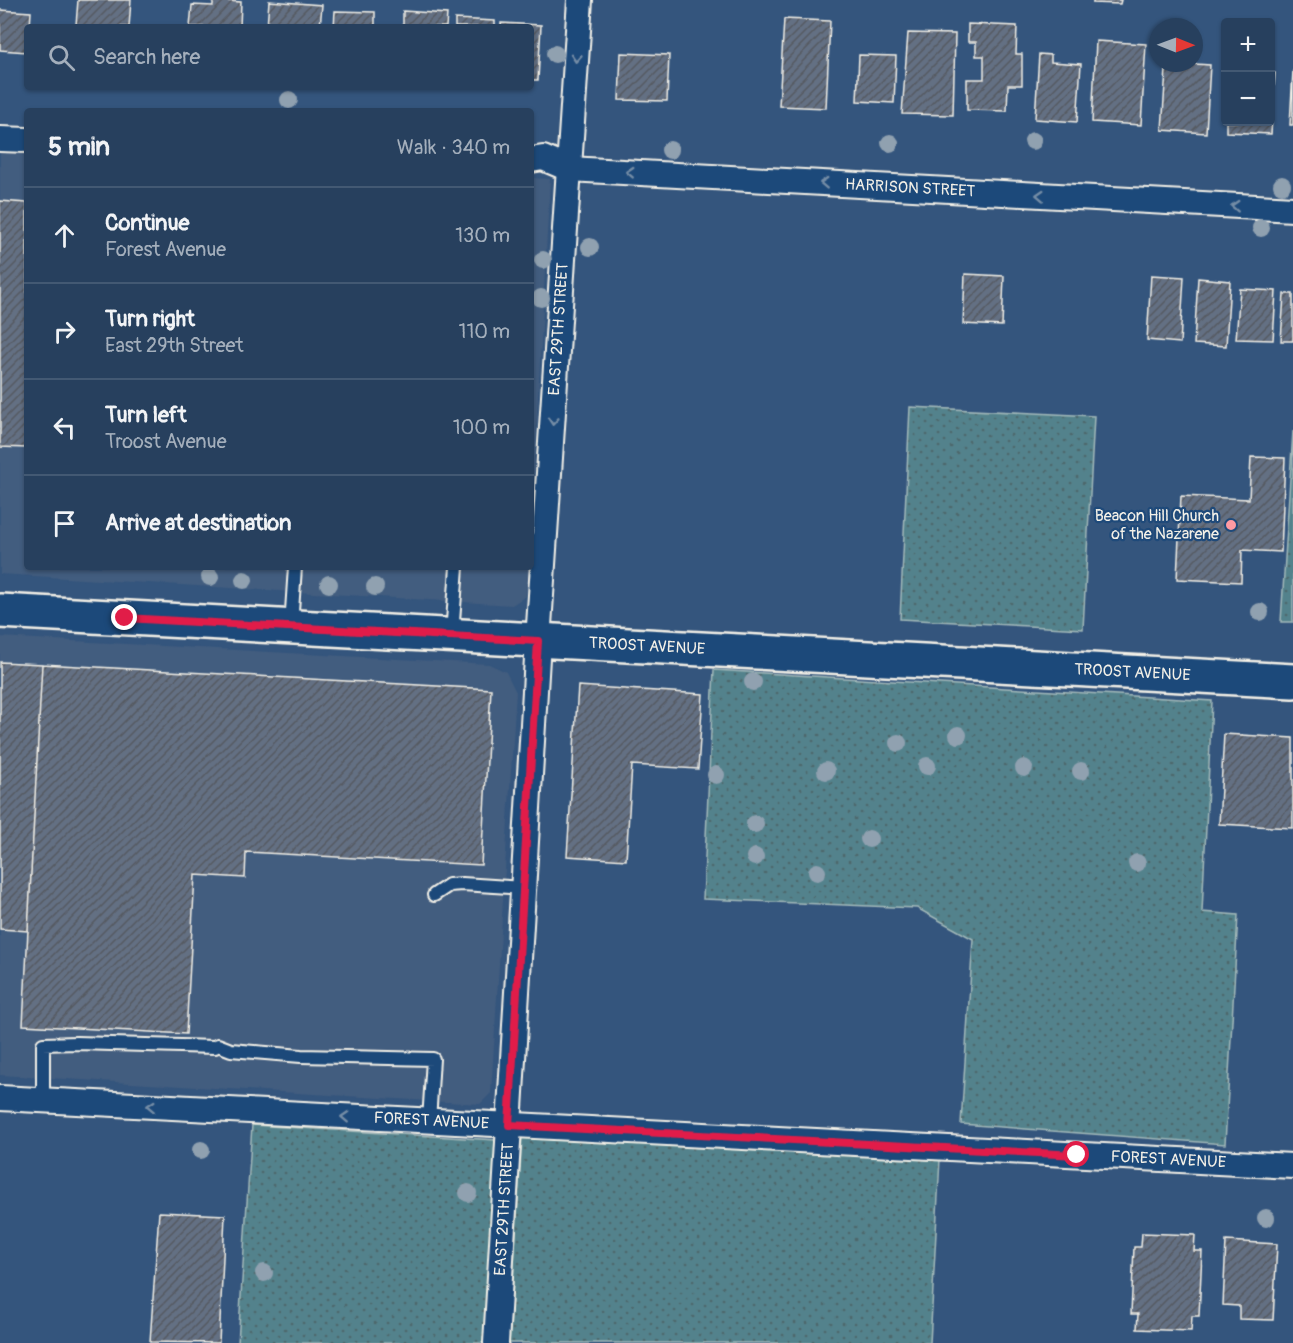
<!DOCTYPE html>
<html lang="en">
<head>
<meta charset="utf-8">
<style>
  :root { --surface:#27405e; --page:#334b67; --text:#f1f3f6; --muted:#a4afbc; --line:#435973 }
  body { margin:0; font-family:Pangolin,sans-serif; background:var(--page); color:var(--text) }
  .controls { position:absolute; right:18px; top:18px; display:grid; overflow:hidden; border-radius:6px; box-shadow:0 2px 4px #0004 }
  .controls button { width:54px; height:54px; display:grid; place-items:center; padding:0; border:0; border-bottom:2px solid var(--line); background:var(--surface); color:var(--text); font:30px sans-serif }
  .compass { position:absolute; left:1149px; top:18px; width:54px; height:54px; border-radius:50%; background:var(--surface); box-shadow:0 2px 4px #0004; rotate:91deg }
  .stop { position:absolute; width:18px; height:18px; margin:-14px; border:4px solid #e11d48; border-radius:50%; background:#fff }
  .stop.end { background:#e11d48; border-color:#fff; box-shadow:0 2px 6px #0008 }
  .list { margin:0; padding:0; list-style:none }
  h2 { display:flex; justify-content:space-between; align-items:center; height:78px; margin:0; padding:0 24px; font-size:26px }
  h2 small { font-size:20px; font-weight:400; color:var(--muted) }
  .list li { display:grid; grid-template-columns:39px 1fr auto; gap:18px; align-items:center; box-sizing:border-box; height:96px; padding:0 24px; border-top:2px solid var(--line) }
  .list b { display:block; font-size:22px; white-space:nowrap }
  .list p { margin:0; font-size:20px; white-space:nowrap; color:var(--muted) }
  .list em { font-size:20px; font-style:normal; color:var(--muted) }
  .icon { flex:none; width:33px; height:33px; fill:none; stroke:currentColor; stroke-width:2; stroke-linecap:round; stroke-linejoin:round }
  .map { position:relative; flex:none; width:1293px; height:1343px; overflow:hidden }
  .search { position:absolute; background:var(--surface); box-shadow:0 2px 4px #0004; left:24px; top:24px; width:510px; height:66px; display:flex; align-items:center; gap:15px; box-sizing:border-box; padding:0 21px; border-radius:6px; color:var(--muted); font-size:22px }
  .panel { position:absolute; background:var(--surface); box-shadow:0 2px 4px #0004; left:24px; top:108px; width:510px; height:462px; border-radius:6px }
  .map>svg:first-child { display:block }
  .built { fill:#425d7f }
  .grass { fill:url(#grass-dots); stroke:#a4baba; stroke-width:1.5 }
  .building { fill:url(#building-hatch); stroke:#f4f1e8; stroke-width:1.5 }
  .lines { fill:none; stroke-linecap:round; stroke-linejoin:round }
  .lane-casing { stroke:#f4f1e8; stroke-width:16 }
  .street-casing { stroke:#f4f1e8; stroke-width:28 }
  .secondary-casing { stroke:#f4f1e8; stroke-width:38 }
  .lane { stroke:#1f4a7a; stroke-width:12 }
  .street { stroke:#1f4a7a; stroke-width:24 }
  .secondary { stroke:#1f4a7a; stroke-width:33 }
  .tree { fill:#90a1b0 }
  .oneway { stroke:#748da6 }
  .route { stroke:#e11d48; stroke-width:8 }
  .poi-dot { fill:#ff9aa2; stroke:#1f4a7a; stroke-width:2 }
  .labels { text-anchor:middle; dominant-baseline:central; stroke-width:4.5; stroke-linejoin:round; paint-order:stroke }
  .street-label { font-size:16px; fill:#f4f1e8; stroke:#1f4a7a }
  .poi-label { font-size:16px; fill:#f4f1e8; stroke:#1f4a7a; text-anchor:end }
</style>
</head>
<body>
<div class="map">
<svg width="1293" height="1343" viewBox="0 0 1293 1343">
  <defs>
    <pattern id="grass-dots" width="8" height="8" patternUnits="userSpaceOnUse" patternTransform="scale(1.5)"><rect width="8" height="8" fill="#53828c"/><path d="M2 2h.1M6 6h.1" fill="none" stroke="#4e686c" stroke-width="1.8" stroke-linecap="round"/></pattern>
    <pattern id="building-hatch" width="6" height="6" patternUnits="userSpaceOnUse" patternTransform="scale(1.5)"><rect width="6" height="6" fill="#646f83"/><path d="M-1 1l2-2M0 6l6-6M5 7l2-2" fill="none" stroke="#555a61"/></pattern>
  </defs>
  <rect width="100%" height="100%" fill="#34557d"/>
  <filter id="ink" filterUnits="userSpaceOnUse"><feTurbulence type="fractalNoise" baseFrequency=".0167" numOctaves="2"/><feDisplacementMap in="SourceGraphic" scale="12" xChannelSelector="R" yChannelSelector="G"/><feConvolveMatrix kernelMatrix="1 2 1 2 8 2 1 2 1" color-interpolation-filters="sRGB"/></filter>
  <g filter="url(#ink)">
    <!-- built -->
    <path class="built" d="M0 150 27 152V567H529L526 596 512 605 0 574Z
      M531 178 550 179 531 528Z
      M0 637 489 664 506 672 516 692 491 1093 480 1104 0 1075Z"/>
    <!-- grass -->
    <path class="grass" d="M910 407 1094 416 1083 629 900 619Z
      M1293 431V622H1281Z
      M714 670 1212 701 1202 912 1238 915 1225 1144 961 1124 973 939 917 908 703 899Z
      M252 1125 496 1140 484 1343H238Z
      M522 1138 940 1159 930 1343H509Z"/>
    <!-- building -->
    <path class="building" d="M78 0H131L129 27H63V25H76Z
      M213 0 241 2 240 27H190L192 5 213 6Z
      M1093 0H1121L1120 4 1093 3Z
      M269 1 322 5 320 27H267Z
      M0 10 31 12 30 27H27V52L0 50Z
      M335 11 375 12V27H334Z
      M403 11 447 14 446 27H403Z
      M455 19 495 21V27H455Z
      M784 19 830 21 826 108 779 106Z
      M501 23 541 25 538 80H531V27H501Z
      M968 24 1017 26 1016 54H1022V85H1008L1007 111 967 110V79H984V56H976V42H968Z
      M908 33 955 34 953 115 902 114Z
      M1096 41 1146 44 1141 125 1092 122Z
      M621 53 669 55 667 101 619 100Z
      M1039 54 1051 55V62L1081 64 1077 122 1035 119Z
      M859 55 896 56 894 103 857 101Z
      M1179 63 1210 65 1206 133 1162 130 1166 69 1179 70Z
      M1293 70V125H1290Z
      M1270 73H1275L1271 134 1226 132V122H1270Z
      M0 201 27 203V448L0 447Z
      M965 274 1004 276 1002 326 963 324Z
      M1151 275 1184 277 1180 343 1147 340Z
      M1198 278 1230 281 1226 346 1194 344Z
      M1240 289 1276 291 1273 340 1236 339Z
      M1284 294H1293V341H1281Z
      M1251 457 1285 458 1281 552 1242 550 1241 582 1177 579 1181 496 1249 499Z
      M0 662 42 664 28 931 0 929Z
      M42 664 491 689 481 865 246 852 245 878 195 875 186 1034 23 1025Z
      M578 686 703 694 698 769 632 765 626 860 567 856Z
      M1224 734 1293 738V828L1219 824Z
      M159 1212 225 1215 219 1343 150 1342Z
      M1142 1233 1195 1235 1194 1251H1202L1199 1316H1192L1191 1331 1137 1329 1138 1314H1131L1134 1247H1141Z
      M1226 1241 1277 1244 1273 1320 1239 1319V1306L1223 1305Z"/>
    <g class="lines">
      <defs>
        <path id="lane" d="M291 626 295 567
          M452 635 457 567
          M434 895 449 885 462 884 523 888
          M43 1100V1044L77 1043 215 1047 218 1045 231 1050 301 1056 433 1059 429 1121"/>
        <g id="street">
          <path d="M0 139 27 140"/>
          <path id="s1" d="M531 160 543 158 569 169 1293 209"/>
          <path id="s2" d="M0 1098 1293 1166"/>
          <path id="s3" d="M496 1343 538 641 580 0"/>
        </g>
        <g id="secondary">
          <path id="s4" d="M0 611 1293 681"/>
        </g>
      </defs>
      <!-- lane casing -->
      <use href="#lane" class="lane-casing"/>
      <!-- street casing -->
      <use href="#street" class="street-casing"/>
      <!-- secondary casing -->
      <use href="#secondary" class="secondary-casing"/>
      <!-- lane -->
      <use href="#lane" class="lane"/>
      <!-- street -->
      <use href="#street" class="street"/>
      <!-- secondary -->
      <use href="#secondary" class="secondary"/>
    </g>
    <!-- trees -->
    <g class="tree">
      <circle cx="555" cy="54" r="9"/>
      <circle cx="289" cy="100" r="9"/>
      <circle cx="1033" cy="141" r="9"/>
      <circle cx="890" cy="143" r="9"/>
      <circle cx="670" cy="150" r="9"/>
      <circle cx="1282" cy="185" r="9"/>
      <circle cx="1261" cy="228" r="9"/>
      <circle cx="590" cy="247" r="9"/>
      <circle cx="543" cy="260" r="9"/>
      <circle cx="541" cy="298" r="9"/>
      <circle cx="210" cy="577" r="9"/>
      <circle cx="244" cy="580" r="9"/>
      <circle cx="329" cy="584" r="9"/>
      <circle cx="375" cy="587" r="9"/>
      <circle cx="1260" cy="612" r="9"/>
      <circle cx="753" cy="682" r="9"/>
      <circle cx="958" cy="735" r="9"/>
      <circle cx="898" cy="743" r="9"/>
      <circle cx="927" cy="766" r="9"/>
      <circle cx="1024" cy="768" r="9"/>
      <circle cx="826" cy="771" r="9"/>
      <circle cx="1081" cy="771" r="9"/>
      <circle cx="716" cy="775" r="9"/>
      <circle cx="755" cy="824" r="9"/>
      <circle cx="869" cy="839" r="9"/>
      <circle cx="755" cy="857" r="9"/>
      <circle cx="1137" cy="863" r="9"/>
      <circle cx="817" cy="872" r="9"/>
      <circle cx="201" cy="1150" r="9"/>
      <circle cx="468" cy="1193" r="9"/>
      <circle cx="1266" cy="1218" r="9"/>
      <circle cx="264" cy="1273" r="9"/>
    </g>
    <!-- one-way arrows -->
    <defs><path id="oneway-chevron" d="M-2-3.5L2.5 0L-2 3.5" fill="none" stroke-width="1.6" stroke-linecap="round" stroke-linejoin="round" transform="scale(1.5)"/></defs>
    <g class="oneway">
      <use href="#oneway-chevron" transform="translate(576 58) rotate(94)"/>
      <use href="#oneway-chevron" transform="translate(630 172) rotate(-177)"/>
      <use href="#oneway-chevron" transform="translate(824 183) rotate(-177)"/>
      <use href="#oneway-chevron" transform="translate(1040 195) rotate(-177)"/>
      <use href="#oneway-chevron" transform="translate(1235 206) rotate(-177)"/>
      <use href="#oneway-chevron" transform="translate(553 421) rotate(94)"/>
      <use href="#oneway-chevron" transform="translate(151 1106) rotate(-177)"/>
      <use href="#oneway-chevron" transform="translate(345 1117) rotate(-177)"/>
    </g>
  </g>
  <g class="lines" filter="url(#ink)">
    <!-- route -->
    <path class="route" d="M125 618 538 641 509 1125 1077 1155"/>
  </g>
  <!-- markers -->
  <circle class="poi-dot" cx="1231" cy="525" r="6"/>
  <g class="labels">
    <!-- street labels -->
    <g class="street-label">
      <text stroke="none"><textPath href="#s1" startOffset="382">HARRISON STREET</textPath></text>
      <text stroke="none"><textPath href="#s3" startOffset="1016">EAST 29TH STREET</textPath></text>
      <text stroke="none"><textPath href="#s4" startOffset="648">TROOST AVENUE</textPath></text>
      <text stroke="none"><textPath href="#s4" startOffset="1134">TROOST AVENUE</textPath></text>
      <text stroke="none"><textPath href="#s2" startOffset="432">FOREST AVENUE</textPath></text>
      <text stroke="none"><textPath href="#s2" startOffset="1170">FOREST AVENUE</textPath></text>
      <text stroke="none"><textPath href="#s3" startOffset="134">EAST 29TH STREET</textPath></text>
    </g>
    <!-- poi labels -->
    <g class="poi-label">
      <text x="1219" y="516">Beacon Hill Church<tspan x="1219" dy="18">of the Nazarene</tspan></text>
    </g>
  </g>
</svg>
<div class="controls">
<button>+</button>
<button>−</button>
</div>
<svg class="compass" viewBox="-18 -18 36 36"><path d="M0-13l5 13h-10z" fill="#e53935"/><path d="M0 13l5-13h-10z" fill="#a4afbc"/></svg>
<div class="stop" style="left:1077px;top:1155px"></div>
<div class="stop end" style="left:125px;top:618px"></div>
<div class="search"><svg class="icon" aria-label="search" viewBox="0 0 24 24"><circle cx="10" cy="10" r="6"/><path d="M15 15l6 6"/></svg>Search here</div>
<section class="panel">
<h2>5 min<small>Walk · 340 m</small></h2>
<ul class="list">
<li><svg class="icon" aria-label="ahead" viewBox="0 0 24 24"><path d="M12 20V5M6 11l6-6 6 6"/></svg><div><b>Continue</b><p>Forest Avenue</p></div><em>130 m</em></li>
<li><svg class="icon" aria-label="right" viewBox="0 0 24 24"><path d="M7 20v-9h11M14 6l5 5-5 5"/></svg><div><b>Turn right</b><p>East 29th Street</p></div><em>110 m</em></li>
<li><svg class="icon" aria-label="left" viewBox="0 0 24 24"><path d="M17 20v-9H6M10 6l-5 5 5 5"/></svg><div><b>Turn left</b><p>Troost Avenue</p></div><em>100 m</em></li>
<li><svg class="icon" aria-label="arrive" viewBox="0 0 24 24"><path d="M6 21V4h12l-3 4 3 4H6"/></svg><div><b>Arrive at destination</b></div></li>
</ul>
</section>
</div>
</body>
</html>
